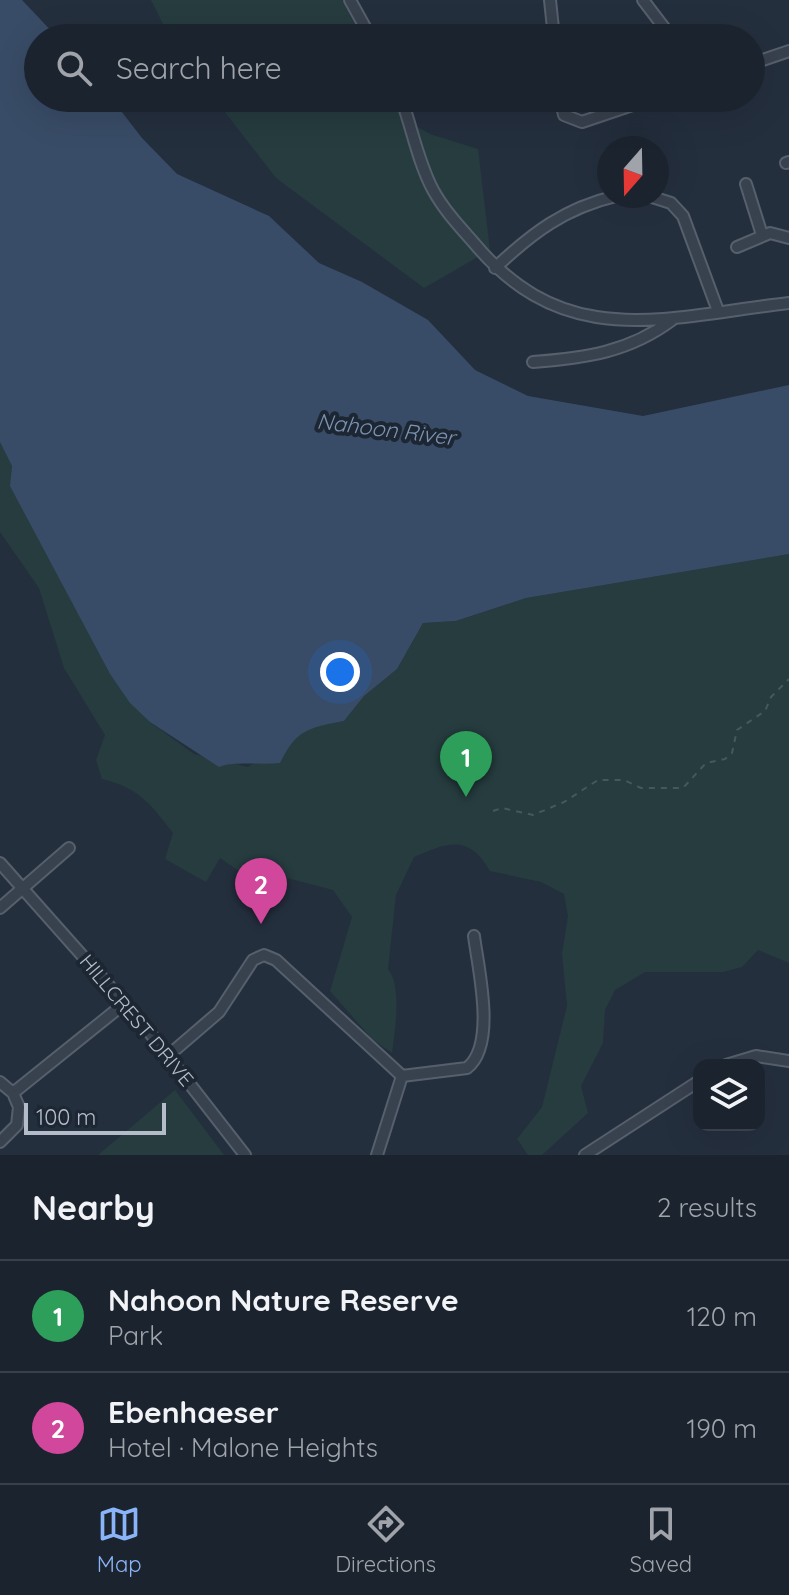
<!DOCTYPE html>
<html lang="en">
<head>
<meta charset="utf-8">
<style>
  :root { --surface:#1b232e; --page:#282f3a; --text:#f1f3f6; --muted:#a0a4aa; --line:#39404a; --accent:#8ab4f8 }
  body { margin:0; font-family:Quicksand,sans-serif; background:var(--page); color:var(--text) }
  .controls { position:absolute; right:24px; bottom:24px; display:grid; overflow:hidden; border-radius:16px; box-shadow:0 8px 32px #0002 }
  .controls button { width:72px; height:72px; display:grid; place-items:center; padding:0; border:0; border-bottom:2px solid var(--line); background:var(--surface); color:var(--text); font:40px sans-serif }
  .compass { position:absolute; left:597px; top:136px; width:72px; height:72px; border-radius:50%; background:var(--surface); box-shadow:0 8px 32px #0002; rotate:200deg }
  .scale { position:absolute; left:24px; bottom:20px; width:142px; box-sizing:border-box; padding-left:8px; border:4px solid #b4bcc9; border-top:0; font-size:22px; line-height:28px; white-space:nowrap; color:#b4bcc9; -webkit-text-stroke:6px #1d2633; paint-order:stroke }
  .you { position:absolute; left:340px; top:672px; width:28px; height:28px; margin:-20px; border:6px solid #fff; border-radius:50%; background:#1a73e8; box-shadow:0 0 0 12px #1a73e833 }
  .badge { display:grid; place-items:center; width:52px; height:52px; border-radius:50%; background:var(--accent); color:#fff; font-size:26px; font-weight:700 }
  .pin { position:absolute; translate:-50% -66px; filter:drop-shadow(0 2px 4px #0008) }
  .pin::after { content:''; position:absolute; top:42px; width:28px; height:24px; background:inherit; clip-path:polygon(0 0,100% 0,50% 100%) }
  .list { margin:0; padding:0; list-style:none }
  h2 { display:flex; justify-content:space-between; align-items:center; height:104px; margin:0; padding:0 32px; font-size:34px }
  h2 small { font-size:26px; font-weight:400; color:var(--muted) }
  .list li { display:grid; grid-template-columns:52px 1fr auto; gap:24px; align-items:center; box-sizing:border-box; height:112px; padding:0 32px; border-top:2px solid var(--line) }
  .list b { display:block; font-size:30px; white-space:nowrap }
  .list p { margin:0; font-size:26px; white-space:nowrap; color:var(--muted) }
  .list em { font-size:26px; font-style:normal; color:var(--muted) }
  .icon { flex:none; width:44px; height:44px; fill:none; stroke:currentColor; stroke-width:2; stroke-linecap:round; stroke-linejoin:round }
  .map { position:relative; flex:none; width:789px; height:1155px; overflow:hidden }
  .search { position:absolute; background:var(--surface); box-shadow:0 8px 32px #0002; left:24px; right:24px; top:24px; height:88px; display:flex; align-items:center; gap:20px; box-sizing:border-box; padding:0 28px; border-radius:44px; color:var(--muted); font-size:30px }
  .sheet { height:328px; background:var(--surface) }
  nav { display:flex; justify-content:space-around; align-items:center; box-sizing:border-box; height:112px; border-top:2px solid var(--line); background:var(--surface); font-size:22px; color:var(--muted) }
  nav a { display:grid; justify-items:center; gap:4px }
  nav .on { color:var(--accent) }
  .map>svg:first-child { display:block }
  .green { fill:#263c3f }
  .water { fill:#394c67 }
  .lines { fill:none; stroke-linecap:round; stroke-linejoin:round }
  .minor-casing { stroke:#565f6c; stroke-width:14 }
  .path { stroke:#44595c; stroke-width:2; stroke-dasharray:6 6; stroke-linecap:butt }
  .minor { stroke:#38414e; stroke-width:10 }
  .labels { text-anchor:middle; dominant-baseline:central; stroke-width:8; stroke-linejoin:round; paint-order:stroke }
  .street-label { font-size:20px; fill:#b4bcc9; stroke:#1d2633 }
  .water-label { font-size:22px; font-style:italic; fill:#7c92b1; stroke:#1d2633 }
</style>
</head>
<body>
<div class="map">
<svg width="789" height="1155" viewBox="0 0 789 1155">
  <rect width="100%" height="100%" fill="#242f3e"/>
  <!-- green -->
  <path class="green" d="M151 0H342L362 38H170Z
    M214 98H392L401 118 430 134 478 149 490 250 424 288 276 178Z
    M0 442 12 466 11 486 110 674 150 722 194 754 248 767 308 728 344 721 364 696 397 669 423 623 457 621 526 598 789 554V963L758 950 742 967 723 972H645L615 990 605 1010 603 1043 581 1086 588 1113 542 1155H528L517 1139 542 1107 567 1006 562 954 568 916 564 894 541 882 490 871C469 834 448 842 414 857L396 895 388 969C402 986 395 1031 392 1053L372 1039 330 991 352 917 333 890 272 874 249 878 220 858 206 882 165 859 173 833C150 803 139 788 102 779L96 760 105 735 64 668 39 588 0 532Z
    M175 1090 224 1155H98Z"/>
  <!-- water -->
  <path class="water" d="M0 0H22L58 38H38V98H111L142 138 177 174 269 216 319 263 362 282 428 320 475 370 528 396 643 416 789 385V554L526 598 456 621 423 623 397 669 364 696 344 721C308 728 297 729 280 763 262 765 231 761 219 767L150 722 130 703 110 674 10 486 12 466 0 442Z"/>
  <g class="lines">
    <defs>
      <path id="minor" d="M350 0 371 38
        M550 0 554 38
        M643 0 672 38
        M751 64 789 51
        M401 98C412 128 418 162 433 190 444 210 459 226 474 243 566 353 665 317 789 303
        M560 98 564 115 582 122 653 98
        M786 163 789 162
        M746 184 762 235
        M649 196 671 203 683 216 718 311
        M737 247 770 233 789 238
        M495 268C532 233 565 208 616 196
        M533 362C586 358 629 352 672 320
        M0 863 143 1024 245 1155
        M0 908 69 848
        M169 1055 219 1012 253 960 264 955 276 960 402 1076
        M726 1065 756 1056 789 1061
        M0 1082 13 1093 125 1003
        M0 1142 17 1125 19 1107 13 1093
        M377 1155 402 1076 467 1068C497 1045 478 968 474 936
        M585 1155 699 1081"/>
    </defs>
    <!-- minor casing -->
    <use href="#minor" class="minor-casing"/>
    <!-- path -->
    <path class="path" d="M493 811 502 808 533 815 564 802 598 780H624L641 788H683L706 763 725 759 732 753 737 730 765 711 771 697 789 679"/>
    <!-- minor -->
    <use href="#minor" class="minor"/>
  </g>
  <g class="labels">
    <!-- street labels -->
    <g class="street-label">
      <text transform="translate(137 1020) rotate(50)">HILLCREST DRIVE</text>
    </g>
    <!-- water labels -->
    <g class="water-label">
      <text transform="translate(386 429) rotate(7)">Nahoon River</text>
    </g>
  </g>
</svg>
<div class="controls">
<button><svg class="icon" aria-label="layers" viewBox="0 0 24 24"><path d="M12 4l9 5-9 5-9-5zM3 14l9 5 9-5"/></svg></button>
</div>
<svg class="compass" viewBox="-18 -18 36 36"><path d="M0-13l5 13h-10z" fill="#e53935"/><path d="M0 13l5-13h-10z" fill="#a0a4aa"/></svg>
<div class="scale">100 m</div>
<div class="you"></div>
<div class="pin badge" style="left:466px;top:797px;background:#2e9e5b">1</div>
<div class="pin badge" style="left:261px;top:924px;background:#d1479c">2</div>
<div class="search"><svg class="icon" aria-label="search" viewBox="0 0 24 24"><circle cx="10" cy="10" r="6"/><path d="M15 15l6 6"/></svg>Search here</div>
</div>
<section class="sheet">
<h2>Nearby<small>2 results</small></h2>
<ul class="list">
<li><span class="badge" style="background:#2e9e5b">1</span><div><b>Nahoon Nature Reserve</b><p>Park</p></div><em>120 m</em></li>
<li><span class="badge" style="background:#d1479c">2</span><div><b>Ebenhaeser</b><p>Hotel · Malone Heights</p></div><em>190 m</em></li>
</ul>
</section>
<nav>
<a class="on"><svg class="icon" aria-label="map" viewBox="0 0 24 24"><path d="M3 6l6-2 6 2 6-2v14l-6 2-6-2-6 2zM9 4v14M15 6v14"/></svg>Map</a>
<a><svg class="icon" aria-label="directions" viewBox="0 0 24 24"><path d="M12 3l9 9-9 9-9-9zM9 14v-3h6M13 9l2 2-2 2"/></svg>Directions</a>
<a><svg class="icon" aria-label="saved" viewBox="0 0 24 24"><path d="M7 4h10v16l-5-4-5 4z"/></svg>Saved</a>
</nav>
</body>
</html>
